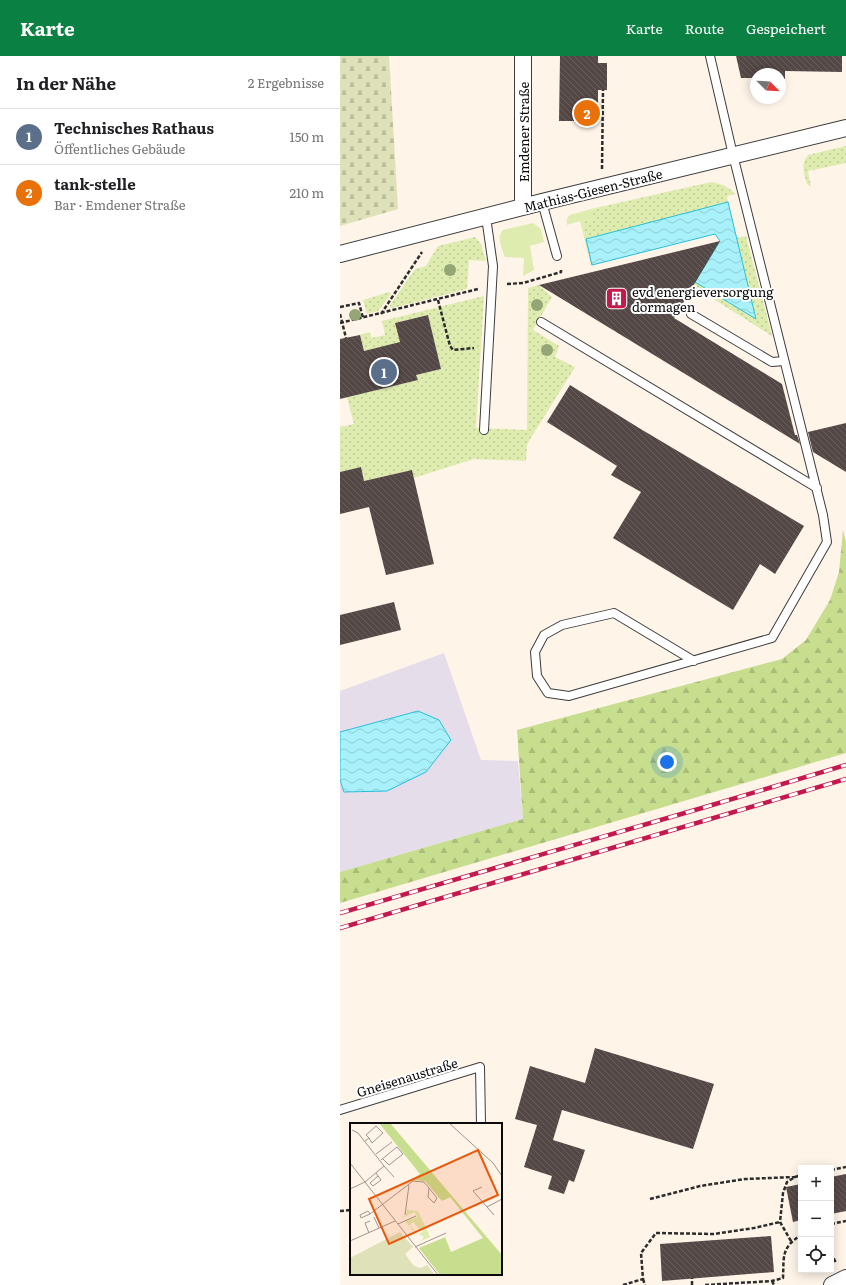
<!DOCTYPE html>
<html lang="de">
<head>
<meta charset="utf-8">
<style>
  :root { --surface:#fff; --page:#f6f6f6; --text:#202124; --muted:#757577; --line:#e0e0e0; --accent:#0b8043 }
  body { margin:0; font-family:Literata,serif; background:var(--page); color:var(--text) }
  .controls { position:absolute; right:12px; bottom:12px; display:grid; overflow:hidden; border-radius:0px; box-shadow:0 2px 10px #0003 }
  .controls button { width:36px; height:36px; display:grid; place-items:center; padding:0; border:0; border-bottom:1px solid var(--line); background:var(--surface); color:var(--text); font:20px sans-serif }
  .compass { position:absolute; left:410px; top:12px; width:36px; height:36px; border-radius:50%; background:var(--surface); box-shadow:0 2px 10px #0003; rotate:114deg }
  .you { position:absolute; left:327px; top:706px; width:14px; height:14px; margin:-10px; border:3px solid #fff; border-radius:50%; background:#1a73e8; box-shadow:0 0 0 6px #1a73e833 }
  .badge { display:grid; place-items:center; width:26px; height:26px; border-radius:50%; background:var(--accent); color:#fff; font-size:13px; font-weight:700 }
  .pin { position:absolute; translate:-50% -50%; border:2px solid #fff; box-shadow:0 1px 4px #0006 }
  .list { margin:0; padding:0; list-style:none }
  h2 { display:flex; justify-content:space-between; align-items:center; height:52px; margin:0; padding:0 16px; font-size:17px }
  h2 small { font-size:13px; font-weight:400; color:var(--muted) }
  .list li { display:grid; grid-template-columns:26px 1fr auto; gap:12px; align-items:center; box-sizing:border-box; height:56px; padding:0 16px; border-top:1px solid var(--line) }
  .list b { display:block; font-size:15px; white-space:nowrap }
  .list p { margin:0; font-size:13px; white-space:nowrap; color:var(--muted) }
  .list em { font-size:13px; font-style:normal; color:var(--muted) }
  .icon { flex:none; width:22px; height:22px; fill:none; stroke:currentColor; stroke-width:2; stroke-linecap:round; stroke-linejoin:round }
  .map { position:relative; flex:none; width:506px; height:1229px; overflow:hidden }
  header { display:flex; align-items:center; gap:24px; box-sizing:border-box; height:56px; padding:0 20px; background:var(--accent); color:#fff }
  header strong { font-size:19px }
  nav { display:flex; gap:22px; margin-inline-start:auto; font-size:14px }
  main { display:flex }
  aside { flex:1; background:var(--surface) }
  .map>svg:first-child { display:block }
  .industrial { fill:#e6ddeb }
  .grass { fill:url(#grass-dots) }
  .forest { fill:url(#forest-firs) }
  .cemetery { fill:url(#cemetery-stones) }
  .garden { fill:#deecaf }
  .water { fill:url(#water-waves); stroke:#29bfd8 }
  .building { fill:url(#building-back-hatch) }
  .lines { fill:none; stroke-linecap:round; stroke-linejoin:round }
  .service-casing { stroke:#3d3d3d; stroke-width:10 }
  .minor-casing { stroke:#3d3d3d; stroke-width:18 }
  .path { stroke:#2c2c2c; stroke-width:2.5; stroke-dasharray:4 2; stroke-linecap:butt }
  .service { stroke:#fff; stroke-width:8 }
  .minor { stroke:#fff; stroke-width:16 }
  .rail-casing { stroke:#c4194d; stroke-width:4.5 }
  .rail { stroke:#fff; stroke-width:3; stroke-dasharray:9; stroke-linecap:butt }
  .tree { fill:#94a675 }
  .labels { text-anchor:middle; dominant-baseline:central; stroke-width:4; stroke-linejoin:round; paint-order:stroke }
  .street-label { font-size:13px; fill:#0a0a0a; stroke:#fff }
  .poi-label { font-size:13px; fill:#0a0a0a; stroke:#fff; text-anchor:start }
  .inset-road { fill:none; stroke:#9d968f; stroke-width:1 }
  .view { fill:#e8590c; fill-opacity:0.15; stroke:#e8590c; stroke-width:2 }
  .inset-edge { fill:none; stroke:#0a0a0a; stroke-width:2 }
</style>
</head>
<body>
<header>
<strong>Karte</strong>
<nav><a>Karte</a><a>Route</a><a>Gespeichert</a></nav>
</header>
<main>
<aside>
<h2>In der Nähe<small>2 Ergebnisse</small></h2>
<ul class="list">
<li><span class="badge" style="background:#5c6f8a">1</span><div><b>Technisches Rathaus</b><p>Öffentliches Gebäude</p></div><em>150 m</em></li>
<li><span class="badge" style="background:#e8710a">2</span><div><b>tank-stelle</b><p>Bar · Emdener Straße</p></div><em>210 m</em></li>
</ul>
</aside>
<div class="map">
<svg width="506" height="1229" viewBox="0 0 506 1229">
  <defs>
    <pattern id="grass-dots" width="8" height="8" patternUnits="userSpaceOnUse"><rect width="8" height="8" fill="#deecaf"/><path d="M2 2h.1M6 6h.1" fill="none" stroke="#bdc995" stroke-width="1.8" stroke-linecap="round"/></pattern>
    <pattern id="forest-firs" width="22" height="20" patternUnits="userSpaceOnUse"><rect width="22" height="20" fill="#c6de8d"/><path d="M5 1l3.5 6h-7zM16 11l3.5 6h-7z" fill="#a9bd78"/></pattern>
    <pattern id="cemetery-stones" width="16" height="16" patternUnits="userSpaceOnUse"><rect width="16" height="16" fill="#dfe1b8"/><path d="M2 7V4a2 2 0 0 1 4 0v3zM10 15v-3a2 2 0 0 1 4 0v3z" fill="#bec09d"/></pattern>
    <pattern id="water-waves" width="16" height="10" patternUnits="userSpaceOnUse"><rect width="16" height="10" fill="#a8f1fb"/><path d="M0 5q4-4 8 0t8 0" fill="none" stroke="#8fcdd6"/></pattern>
    <pattern id="building-back-hatch" width="6" height="6" patternUnits="userSpaceOnUse"><rect width="6" height="6" fill="#544846"/><path d="M-1 5l2 2M0 0l6 6M5-1l2 2" fill="none" stroke="#685e5c"/></pattern>
  </defs>
  <rect width="100%" height="100%" fill="#fff4e8"/>
  <!-- industrial -->
  <path class="industrial" d="M104 597 141 704 178 705 183 763 0 816V635Z"/>
  <!-- grass -->
  <path class="grass" d="M506 90V107L468 115 471 131 467 128C464 117 460 109 468 99Z
    M371 126C381 128 388 130 395 138L387 140 388 146 246 183 242 166 254 162 251 153Z
    M406 180 432 280 353 230 355 226 416 263 396 182Z
    M135 181 141 188 146 205 129 204 127 233 53 252 50 251V249L75 213 86 210 98 190Z
    M199 229 212 241 193 274 219 290 215 301 235 311 187 388 186 405 134 403 74 422 72 414 24 425 21 411 0 416V371L14 368 7 341 78 324 76 319 101 313 88 259 55 267 60 286 24 295 20 279 29 276 32 282 45 279 42 265 144 240 136 372 187 374 188 232Z
    M49 236 51 238 38 255 27 258 23 244Z"/>
  <!-- forest -->
  <path class="forest" d="M503 474 506 486V697L0 847V816L183 763 177 674 442 603 466 584 490 544 499 516Z"/>
  <!-- cemetery -->
  <path class="cemetery" d="M0 0H49L58 153 0 170Z"/>
  <!-- garden -->
  <path class="garden" d="M251 153 254 162 242 166 252 209 251 210 240 165 227 169C227 164 226 162 230 159Z
    M193 167 201 173 204 186 190 190 194 214 183 220 184 202 165 201C162 193 156 181 163 174Z"/>
  <!-- water -->
  <path class="water" d="M388 146 416 263 355 226 380 185 375 178 252 209 246 183Z
    M78 655 99 664 111 684 86 716 47 735 4 736 0 724V676Z"/>
  <!-- building -->
  <path class="building" d="M220 0H258V7H267V34H258V65H219Z
    M396 0H502V16L445 15V23H440V18H416V22H401Z
    M380 185 334 262 442 328 455 379H457L460 388 199 229Z
    M88 259 101 313 76 319 78 324 0 343V283L20 279 24 295 60 286 55 267Z
    M230 329 299 372 464 470 435 518 420 508 393 554 273 482 301 436 271 419 277 410 207 366Z
    M506 367V416L473 396 468 376Z
    M21 411 24 425 72 414 94 508 46 519 29 451 0 458V416Z
    M54 546 61 574 0 589V559Z
    M255 992 374 1028 353 1093 222 1054 213 1084 245 1094 234 1126 229 1124 224 1138 208 1133 212 1120 184 1111 197 1069 175 1063 190 1010 245 1027Z
    M506 1118V1155L491 1158V1121Z
    M461 1128V1164L453 1166 446 1131Z
    M431 1180 434 1216 322 1225 320 1188Z"/>
  <g class="lines">
    <defs>
      <path id="service" d="M202 146 217 200
        M351 258 432 306 444 305
        M201 266 477 432
        M144 374 153 210 146 161
        M354 605 274 557 222 569 204 579 195 596 197 620 208 637 229 640 432 582 487 486 483 459 393 99 370 0
        M0 1054 140 1011 141 1068"/>
      <path id="minor" d="M183 151V0
        M0 198 202 146 506 72
        M492 1229 506 1222"/>
    </defs>
    <!-- service casing -->
    <use href="#service" class="service-casing"/>
    <!-- minor casing -->
    <use href="#minor" class="minor-casing"/>
    <!-- path -->
    <path class="path" d="M262 113 263 34
      M167 228 183 227 221 216V214
      M98 244 110 290 113 294 134 292
      M0 251 19 247 23 262
      M0 258 6 282
      M41 258 82 196
      M0 267 138 233
      M491 1114 506 1111
      M310 1143 360 1130 405 1123 455 1121
      M0 1155 11 1154
      M491 1168 506 1165
      M451 1185 440 1166 443 1137 447 1126 455 1121 461 1119
      M491 1197 496 1207
      M303 1223 305 1229
      M432 1225 434 1229
      M283 1229 303 1223 301 1197 316 1177 374 1178 414 1172 440 1166
      M352 1229V1222
      M365 1229 432 1225 443 1222C444 1200 441 1192 461 1179"/>
    <!-- service -->
    <use href="#service" class="service"/>
    <!-- minor -->
    <use href="#minor" class="minor"/>
    <defs>
      <path id="rail" d="M0 857 362 752 506 709
        M0 872 506 723"/>
    </defs>
    <!-- rail casing -->
    <use href="#rail" class="rail-casing"/>
    <!-- rail -->
    <use href="#rail" class="rail"/>
  </g>
  <!-- trees -->
  <g class="tree">
    <circle cx="110" cy="214" r="6"/>
    <circle cx="197" cy="249" r="6"/>
    <circle cx="15" cy="259" r="6"/>
    <circle cx="207" cy="294" r="6"/>
  </g>
  <!-- icons -->
  <defs>
    <symbol id="building-square" viewBox="-11 -11 22 22"><rect x="-9" y="-9" width="18" height="18" rx="4" fill="#c4194d" stroke="#fff"/><path d="M-4-6H4V6H1V3H-1V6H-4ZM-2.5-4.3h1.7v1.8h-1.7ZM.8-4.3h1.7v1.8H.8ZM-2.5-1h1.7V.8h-1.7ZM.8-1h1.7V.8H.8Z" fill="#fff"/></symbol>
  </defs>
  <g fill-rule="evenodd">
    <use href="#building-square" x="264" y="230" width="25" height="25"/>
  </g>
  <g class="labels">
    <!-- street labels -->
    <g class="street-label">
      <text transform="translate(183 76) rotate(-90)">Emdener Straße</text>
      <text transform="translate(253 134) rotate(-14)">Mathias-Giesen-Straße</text>
      <text transform="translate(67 1021) rotate(-17)">Gneisenaustraße</text>
    </g>
    <!-- poi labels -->
    <g class="poi-label">
      <text x="292" y="235">evd energieversorgung<tspan x="292" dy="15">dormagen</tspan></text>
    </g>
  </g>
  <!-- overview -->
  <g transform="translate(10 1067)">
    <rect width="152" height="152" fill="#fff4e8"/>
    <path d="M57 87 68 88 80 114 71 118 74 114 69 111 73 108 71 105 69 106 63 99 59 103 62 104 64 107 63 108 55 98 67 94 65 89 52 95V94L56 92Z" fill="#deecaf"/>
    <path d="M29 0H40L152 132V152H90L69 125 98 113 95 114 101 129 133 115 100 74 92 78 75 58 61 57 70 51Z" fill="#c6de8d"/>
    <path d="M50 109 63 124 55 131 64 143 71 145 77 142 85 152H0V135Z" fill="#dfe1b8"/>
    <path class="inset-road" d="M99 0 143 40 152 53M15 18 19 15 22 20 33 10 26 3 16 12 19 15M26 31 42 19M31 37 47 24 53 31 39 42 33 36M0 40 88 152M34 43 44 54M26 50 28 53 31 57 23 63 20 60 28 53M132 64 123 68 144 92M0 66 15 59 34 43 8 10 2 7M137 84 152 76M20 91 18 88 10 92 11 95 20 91 63 58 74 59 79 65 87 75 84 80 78 74 79 65M55 92 59 62M24 94 29 105M48 101 66 93M19 110 15 100 20 98M0 118 45 98M65 124 96 110"/>
    <path class="view" d="M128 27 148 72 39 121 19 76Z"/>
    <rect width="152" height="152" class="inset-edge"/>
  </g>
</svg>
<div class="controls">
<button>+</button>
<button>−</button>
<button><svg class="icon" aria-label="locate" viewBox="0 0 24 24"><circle cx="12" cy="12" r="6"/><path d="M12 2v4M12 18v4M2 12h4M18 12h4"/></svg></button>
</div>
<svg class="compass" viewBox="-18 -18 36 36"><path d="M0-13l5 13h-10z" fill="#e53935"/><path d="M0 13l5-13h-10z" fill="#757577"/></svg>
<div class="you"></div>
<div class="pin badge" style="left:44px;top:316px;background:#5c6f8a">1</div>
<div class="pin badge" style="left:247px;top:57px;background:#e8710a">2</div>
</div>
</main>
</body>
</html>
